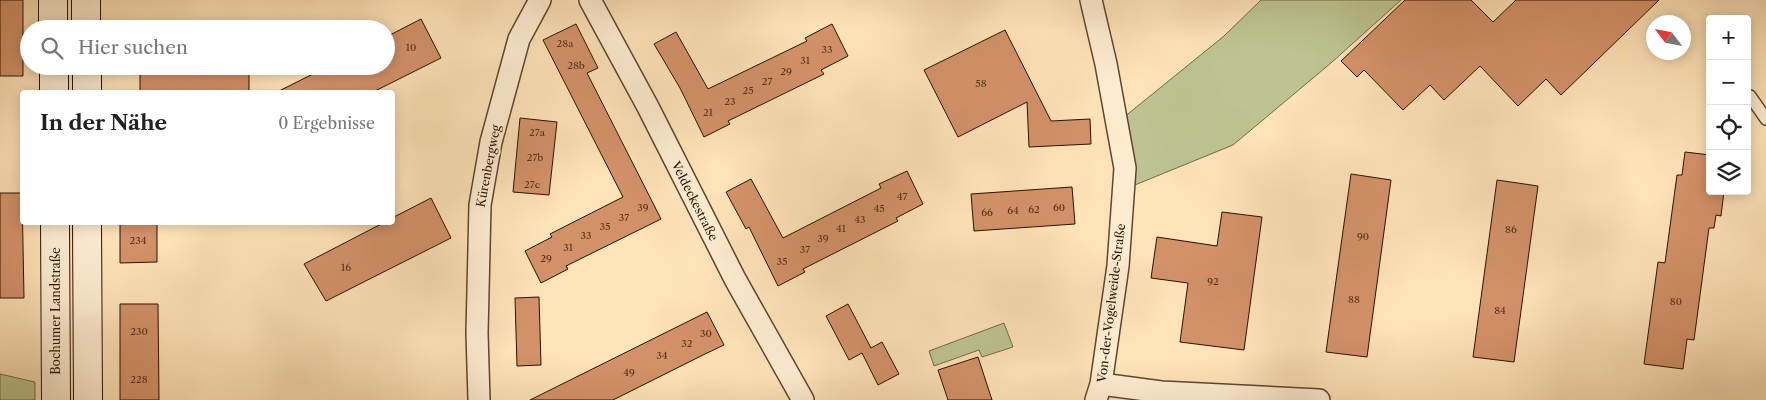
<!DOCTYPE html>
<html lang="de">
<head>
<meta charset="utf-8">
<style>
  :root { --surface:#fff; --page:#f2f2f2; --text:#222; --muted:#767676; --line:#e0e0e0 }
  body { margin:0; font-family:"Libre Caslon Text",serif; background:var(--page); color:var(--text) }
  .controls { position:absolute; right:15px; top:15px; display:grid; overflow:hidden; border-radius:5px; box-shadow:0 2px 12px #0003 }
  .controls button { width:45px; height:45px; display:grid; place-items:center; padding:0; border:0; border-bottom:1px solid var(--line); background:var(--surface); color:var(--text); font:25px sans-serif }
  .compass { position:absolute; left:1646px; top:15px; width:45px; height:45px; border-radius:50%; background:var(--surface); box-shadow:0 2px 12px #0003; rotate:302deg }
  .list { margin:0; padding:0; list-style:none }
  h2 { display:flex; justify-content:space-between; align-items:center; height:65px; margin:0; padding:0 20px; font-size:21px }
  h2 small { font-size:16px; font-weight:400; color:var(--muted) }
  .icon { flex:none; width:28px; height:28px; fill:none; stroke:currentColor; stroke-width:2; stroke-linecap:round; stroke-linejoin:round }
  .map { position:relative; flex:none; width:1766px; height:400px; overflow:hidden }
  .search { position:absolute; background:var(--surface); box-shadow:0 2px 12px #0003; left:20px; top:20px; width:375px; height:55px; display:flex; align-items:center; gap:12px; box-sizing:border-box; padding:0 18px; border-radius:28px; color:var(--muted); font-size:19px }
  .panel { position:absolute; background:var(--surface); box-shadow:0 2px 12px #0003; left:20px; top:90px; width:375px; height:135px; border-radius:5px }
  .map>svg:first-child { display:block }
  .green { fill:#bdc491; stroke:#736b48 }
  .building { fill:#d39169; stroke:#291200 }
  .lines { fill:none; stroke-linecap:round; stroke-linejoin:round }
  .lane-casing { stroke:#5e462e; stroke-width:14 }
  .street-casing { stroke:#5e462e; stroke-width:24 }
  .secondary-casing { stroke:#291200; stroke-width:30 }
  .lane { stroke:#feecd1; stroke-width:11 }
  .street { stroke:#feecd1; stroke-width:21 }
  .secondary { stroke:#feecd1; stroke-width:28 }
  .labels { text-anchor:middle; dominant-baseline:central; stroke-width:4.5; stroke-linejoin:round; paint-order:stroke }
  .number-label { font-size:10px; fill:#54321a }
  .street-label { font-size:12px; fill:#291200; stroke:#feecd1 }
</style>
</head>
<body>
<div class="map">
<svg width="1766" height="400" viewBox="0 0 1766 400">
  <rect width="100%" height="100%" fill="#fee2b8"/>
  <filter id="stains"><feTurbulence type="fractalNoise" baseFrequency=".004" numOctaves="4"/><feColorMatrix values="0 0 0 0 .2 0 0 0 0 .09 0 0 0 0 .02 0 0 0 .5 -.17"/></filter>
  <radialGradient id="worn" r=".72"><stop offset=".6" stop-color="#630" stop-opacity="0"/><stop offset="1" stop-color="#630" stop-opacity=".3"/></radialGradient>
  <!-- green -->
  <path class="green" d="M1261 0H1401L1331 63 1233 145 1125 189 1118 122 1224 36Z
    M1004 323 1013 347 982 357 979 350 934 366 929 351Z
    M0 374 35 382V400H0Z"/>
  <!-- building -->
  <path class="building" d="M0 0H23V76H0Z
    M1405 0H1471L1493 22 1516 0H1659L1561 95 1546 79 1518 106 1480 66 1444 100 1430 85 1403 110 1364 70 1357 77 1341 61Z
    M421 19 441 58 373 92H277L329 66H386V37Z
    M576 24 598 68 587 73 661 219 566 266 568 269 541 283 525 251 552 237 550 234 623 197 543 40Z
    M832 24 848 56 821 70 824 74 728 121 730 124 704 137 680 88 654 44 676 32 708 89 807 41 805 38Z
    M1005 30 1051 121 1090 119 1091 144 1029 147 1027 102 958 137 924 70Z
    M140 66H249V92H140Z
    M520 118 557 122 549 195 513 192Z
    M1685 152 1710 155V191H1724L1721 216 1716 215 1714 228H1709L1694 340 1687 339 1683 369 1644 364 1658 262 1665 263 1677 175H1682Z
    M907 171 923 204 896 218 898 221 803 269 805 272 778 286 749 227 746 229 726 192 751 179 783 238 881 188 879 184Z
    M1351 174 1391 180 1367 357 1326 352Z
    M1497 180 1538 186 1514 362 1473 357Z
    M1072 187 1075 224 974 231 971 194Z
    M0 193H22L24 298H0Z
    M431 198 451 238 326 301 304 264 385 222H392V218Z
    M1222 212 1262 217 1244 350 1180 342 1188 283 1151 278 1157 237 1217 246Z
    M120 222H157V262L120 263Z
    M539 297 541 365 517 366 515 298Z
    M120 304H158L159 400H120Z
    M848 304 871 348 882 342 899 374 878 385 862 353 849 360 826 316Z
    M707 312 724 345 705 354 613 400H530Z
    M978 357 992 400H948L938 370Z"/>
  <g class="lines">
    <defs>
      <path id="lane" d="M1750 96 1766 119"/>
      <path id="street" d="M590 0 648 107 735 279 803 400
        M1091 0 1106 64 1125 168 1118 266 1101 384 1096 400
        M1101 384 1161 392 1319 400
        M479 400 477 333 480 205 491 142 519 39 540 0"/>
      <path id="secondary" d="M53 0V29
        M86 0V29
        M54 66V92
        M87 66V92
        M55 222 56 400
        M87 222 88 400"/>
    </defs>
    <!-- lane casing -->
    <use href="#lane" class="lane-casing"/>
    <!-- street casing -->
    <use href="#street" class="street-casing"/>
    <!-- secondary casing -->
    <use href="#secondary" class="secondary-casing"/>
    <!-- lane -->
    <use href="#lane" class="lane"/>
    <!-- street -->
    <use href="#street" class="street"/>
    <!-- secondary -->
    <use href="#secondary" class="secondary"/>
  </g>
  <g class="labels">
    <!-- number labels -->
    <g class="number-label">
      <text x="565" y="43">28a</text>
      <text x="411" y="47">10</text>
      <text x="827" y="49">33</text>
      <text x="805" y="60">31</text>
      <text x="576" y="65">28b</text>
      <text x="786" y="71">29</text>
      <text x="767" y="81">27</text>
      <text x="981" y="83">58</text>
      <text x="748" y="90">25</text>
      <text x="730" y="101">23</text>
      <text x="708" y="112">21</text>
      <text x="537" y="132">27a</text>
      <text x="535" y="157">27b</text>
      <text x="532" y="184">27c</text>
      <text x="902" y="196">47</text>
      <text x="643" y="207">39</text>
      <text x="1059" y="207">60</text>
      <text x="879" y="208">45</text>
      <text x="1034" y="209">62</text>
      <text x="1013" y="210">64</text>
      <text x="987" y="212">66</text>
      <text x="624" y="217">37</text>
      <text x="860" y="219">43</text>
      <text x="605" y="226">35</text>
      <text x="841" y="228">41</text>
      <text x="1511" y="229">86</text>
      <text x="586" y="235">33</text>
      <text x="1363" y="236">90</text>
      <text x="823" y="238">39</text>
      <text x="138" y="240">234</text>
      <text x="568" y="247">31</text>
      <text x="805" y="249">37</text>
      <text x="546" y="258">29</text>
      <text x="782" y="261">35</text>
      <text x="346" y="267">16</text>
      <text x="1213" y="281">92</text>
      <text x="1354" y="299">88</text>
      <text x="1676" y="301">80</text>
      <text x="1500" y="310">84</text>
      <text x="139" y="331">230</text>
      <text x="706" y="333">30</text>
      <text x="687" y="343">32</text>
      <text x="662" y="355">34</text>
      <text x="629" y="372">49</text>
      <text x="139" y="379">228</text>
    </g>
    <!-- street labels -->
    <g class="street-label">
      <text transform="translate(488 166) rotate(-79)">Kürenbergweg</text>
      <text transform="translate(695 201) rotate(63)">Veldeckestraße</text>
      <text transform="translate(1111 303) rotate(-83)">Von-der-Vogelweide-Straße</text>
      <text transform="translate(55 311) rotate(-90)">Bochumer Landstraße</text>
    </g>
  </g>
  <rect width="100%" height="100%" filter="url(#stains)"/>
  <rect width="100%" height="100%" fill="url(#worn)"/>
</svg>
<div class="controls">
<button>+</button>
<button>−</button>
<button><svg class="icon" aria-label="locate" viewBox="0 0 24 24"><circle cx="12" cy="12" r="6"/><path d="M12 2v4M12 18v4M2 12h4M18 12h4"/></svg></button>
<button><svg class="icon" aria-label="layers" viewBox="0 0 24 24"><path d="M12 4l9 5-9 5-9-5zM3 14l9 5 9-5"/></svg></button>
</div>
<svg class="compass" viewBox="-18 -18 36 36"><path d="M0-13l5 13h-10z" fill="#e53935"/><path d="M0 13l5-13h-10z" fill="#767676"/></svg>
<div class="search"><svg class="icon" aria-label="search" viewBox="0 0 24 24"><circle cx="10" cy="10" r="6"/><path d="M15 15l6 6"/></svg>Hier suchen</div>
<section class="panel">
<h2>In der Nähe<small>0 Ergebnisse</small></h2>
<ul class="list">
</ul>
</section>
</div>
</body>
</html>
